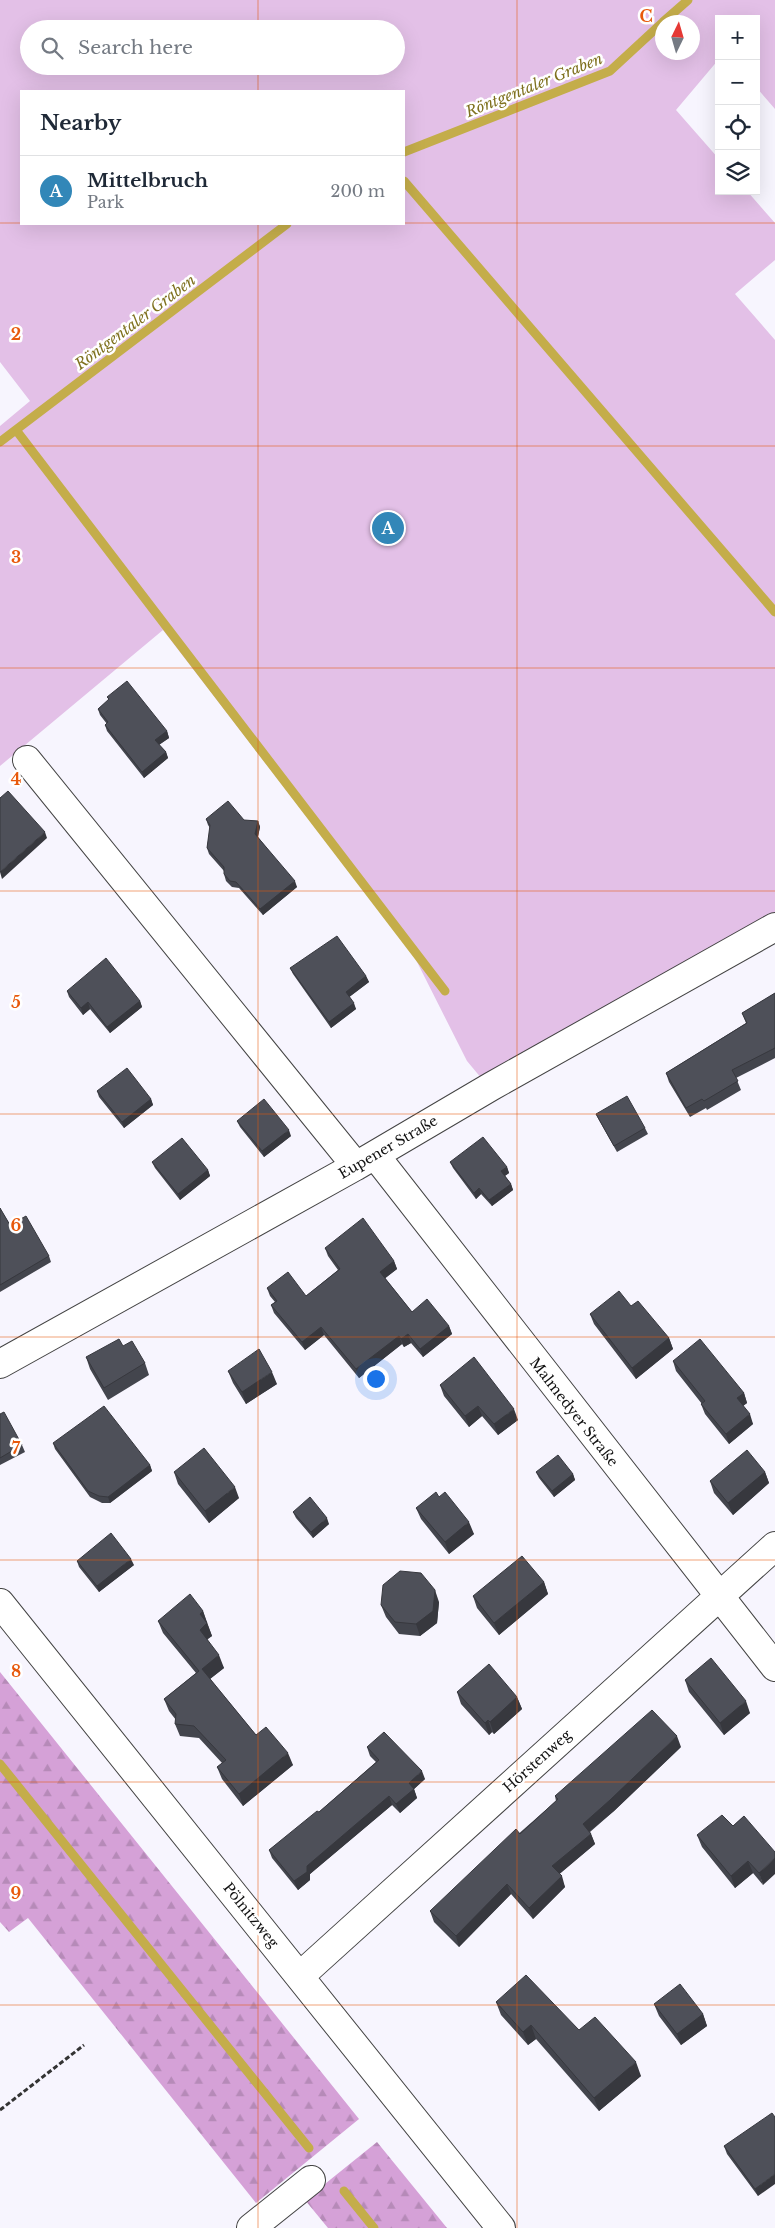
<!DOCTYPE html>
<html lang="en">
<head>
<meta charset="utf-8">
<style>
  :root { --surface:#fff; --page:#f2f2f3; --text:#1f2937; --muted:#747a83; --line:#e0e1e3; --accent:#3287b8 }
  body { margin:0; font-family:"Libre Baskerville",serif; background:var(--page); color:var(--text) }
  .controls { position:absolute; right:15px; top:15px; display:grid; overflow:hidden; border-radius:0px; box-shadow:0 5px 20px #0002 }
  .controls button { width:45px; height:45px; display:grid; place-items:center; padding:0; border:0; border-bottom:1px solid var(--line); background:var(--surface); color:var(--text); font:25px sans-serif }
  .compass { position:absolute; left:655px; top:15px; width:45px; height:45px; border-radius:50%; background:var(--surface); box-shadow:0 5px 20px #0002; rotate:5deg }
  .you { position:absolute; left:375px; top:1378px; width:18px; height:18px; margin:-12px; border:4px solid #fff; border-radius:50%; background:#1a73e8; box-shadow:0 0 0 8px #1a73e833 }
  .badge { display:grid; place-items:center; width:32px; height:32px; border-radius:50%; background:var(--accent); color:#fff; font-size:16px; font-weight:700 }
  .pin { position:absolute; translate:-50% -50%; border:2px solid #fff; box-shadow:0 1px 5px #0006 }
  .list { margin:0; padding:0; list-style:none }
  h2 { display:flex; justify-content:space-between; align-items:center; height:65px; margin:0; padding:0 20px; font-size:21px }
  h2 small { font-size:16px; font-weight:400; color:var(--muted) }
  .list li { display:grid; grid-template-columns:32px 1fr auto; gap:15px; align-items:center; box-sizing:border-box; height:70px; padding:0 20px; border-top:1px solid var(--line) }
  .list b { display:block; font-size:19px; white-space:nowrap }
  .list p { margin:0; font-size:16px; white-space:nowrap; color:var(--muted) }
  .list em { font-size:16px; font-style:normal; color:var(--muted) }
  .icon { flex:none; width:28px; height:28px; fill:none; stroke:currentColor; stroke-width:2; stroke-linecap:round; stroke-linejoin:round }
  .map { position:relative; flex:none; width:775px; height:2228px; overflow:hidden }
  .search { position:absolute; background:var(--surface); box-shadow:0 5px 20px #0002; left:20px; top:20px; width:385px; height:55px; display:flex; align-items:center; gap:12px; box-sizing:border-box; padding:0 18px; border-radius:28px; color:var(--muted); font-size:19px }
  .panel { position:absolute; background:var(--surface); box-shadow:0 5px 20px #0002; left:20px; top:90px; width:385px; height:135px; border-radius:0px }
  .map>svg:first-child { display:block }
  .forest { fill:url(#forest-firs) }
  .park { fill:#e3c0e7; fill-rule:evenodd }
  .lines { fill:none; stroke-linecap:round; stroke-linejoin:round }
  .stream { stroke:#c4ad4a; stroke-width:9 }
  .minor-casing { stroke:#444; stroke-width:30 }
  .path { stroke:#333; stroke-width:3; stroke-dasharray:5 2.5; stroke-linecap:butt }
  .minor { stroke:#fff; stroke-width:28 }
  .wall { fill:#43454d }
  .shaded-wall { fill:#37383e }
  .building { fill:#4e5059; stroke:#37383e }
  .grid { fill:none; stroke:#e8590c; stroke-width:1; stroke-opacity:0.55 }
  .labels { text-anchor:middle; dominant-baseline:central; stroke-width:5; stroke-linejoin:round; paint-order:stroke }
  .street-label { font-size:14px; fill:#111; stroke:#fff }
  .water-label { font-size:15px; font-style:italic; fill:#7f711f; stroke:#fff }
  .grid-label { font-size:16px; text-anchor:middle; font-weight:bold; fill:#e8590c; stroke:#fff; stroke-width:5; stroke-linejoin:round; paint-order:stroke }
</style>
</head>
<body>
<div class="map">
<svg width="775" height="2228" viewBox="0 0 775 2228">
  <defs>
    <pattern id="forest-firs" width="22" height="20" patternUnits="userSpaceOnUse" patternTransform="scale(1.25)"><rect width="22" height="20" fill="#d5a1d7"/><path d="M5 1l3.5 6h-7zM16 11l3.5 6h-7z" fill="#b68ab8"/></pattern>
  </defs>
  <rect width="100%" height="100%" fill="#f7f5fe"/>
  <!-- forest -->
  <path class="forest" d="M0 1672 359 2119 256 2203 28 1918 9 1932 0 1922Z
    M377 2142 447 2228H328L305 2200Z"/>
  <!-- park -->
  <path class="park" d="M0 0H775V109L756 87V19H719V59L676 110 719 159V191H747L775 223V260L735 294 775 340V919L487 1085 467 1061 414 956 163 630 0 766V426L30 401 0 362ZM662 22H692V52H662ZM29 29H396V66H29ZM21 91H404V224H21Z"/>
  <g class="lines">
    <!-- stream -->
    <path class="stream" d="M663 22 688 0
      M404 152 610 71 662 23
      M404 181 775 612
      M16 430 445 991
      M0 442 287 224
      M0 1764 309 2148
      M344 2191 374 2228"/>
    <defs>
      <path id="minor" d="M27 760 356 1166
        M375 1155 775 1667
        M0 1364 356 1166 492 1086 775 927
        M0 1603 501 2228
        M300 1976 775 1546
        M251 2228 311 2180"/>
    </defs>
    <!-- minor casing -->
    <use href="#minor" class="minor-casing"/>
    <!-- path -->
    <path class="path" d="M0 2110 84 2045"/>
    <!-- minor -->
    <use href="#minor" class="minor"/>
  </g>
  <!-- wall -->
  <path class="wall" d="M107 697 167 731 169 738 159 745 166 752 168 758 144 778 107 731 105 725 107 724 100 715 98 709 109 700Z
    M206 819 258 821 260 827 258 837 297 887 263 915 239 888 232 887 226 881 224 874V871L209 854 207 848 210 828 208 825Z
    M290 968 366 976 369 982 349 997 356 1009 331 1028 293 974Z
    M67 991 140 1001 142 1007 110 1033 90 1009 83 1015 69 997Z
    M775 993V1058L736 1078 741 1090 707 1110 706 1108 690 1117 669 1082 666 1073 746 1023 742 1013Z
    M97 1091 151 1099 153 1105 124 1128 99 1097Z
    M596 1114 645 1128 648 1134 617 1152 599 1120Z
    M237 1121 291 1136 264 1157 240 1127Z
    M152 1162 208 1170 210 1176 180 1200 155 1168Z
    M450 1162 507 1167 509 1173 505 1176 511 1184 513 1190 492 1206 481 1194 476 1199 453 1168Z
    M0 1208 10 1225 49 1256 51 1262 0 1292Z
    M325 1248 394 1261 397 1269 385 1278 412 1312 449 1326 452 1334 423 1357 411 1343 404 1347 402 1344 359 1378 324 1335 305 1350 274 1313 271 1305 275 1302 270 1296 267 1288 306 1296 338 1270 328 1256Z
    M631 1306 669 1338 673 1349 636 1379 594 1324 590 1314Z
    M123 1346 145 1363 149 1375 108 1400 90 1369 86 1357Z
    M673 1361 744 1393 747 1403 743 1406 753 1424 729 1444 705 1414 701 1404H702L676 1371Z
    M228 1371 277 1384 246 1404 233 1383Z
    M440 1385 518 1420 498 1435 482 1416 469 1427 444 1396Z
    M0 1414 22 1445 25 1452 0 1465Z
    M53 1443 150 1465 152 1471 110 1503H102L90 1497 55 1449Z
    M174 1472 239 1498 209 1523 178 1484Z
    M536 1472 573 1474 575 1480 554 1497 539 1478Z
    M765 1472 769 1483 733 1515 714 1493 710 1481Z
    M439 1497 474 1534 449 1554 421 1519 416 1508Z
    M293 1512 329 1524 313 1538 296 1518Z
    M77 1561 134 1565 99 1592 79 1567Z
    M544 1582 548 1594 499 1635 477 1608 473 1596Z
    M439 1602 437 1623 420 1636 399 1634 386 1617 381 1605Z
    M203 1611 212 1636 207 1639 224 1668 210 1679 256 1735 293 1765 243 1806 222 1779 217 1767 222 1763 199 1738 180 1736 175 1724 176 1720 169 1711 164 1699 196 1673 163 1633 158 1621Z
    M685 1680 750 1713 724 1735 689 1692Z
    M457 1692 517 1697 522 1709 494 1734 492 1732 489 1735 461 1704Z
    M367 1747 425 1779 414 1789 417 1798 400 1813 392 1805 310 1874V1880L298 1890 272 1858 269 1850 319 1812 376 1762 370 1756Z
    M681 1747 614 1811 590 1832 591 1834 595 1844 559 1874 565 1887 533 1919 511 1894 459 1947 434 1922 430 1911 556 1801 555 1796Z
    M744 1816 763 1885 753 1873 735 1888 702 1847 697 1835 733 1826Z
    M496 2002 579 2030 641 2076 599 2111 536 2039 528 2045 501 2015Z
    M654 2004 703 2014 707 2026 681 2045 659 2016Z
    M775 2117 758 2196 727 2154 724 2146Z"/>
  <!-- shaded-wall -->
  <path class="shaded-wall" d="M167 731 169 738 157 746 155 740Z
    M166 752 168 758 144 778 142 772Z
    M258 821 260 827 257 840 255 834Z
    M45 832 47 838 2 879 0 872Z
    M295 881 297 887 263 915 260 909Z
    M366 976 369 982 348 998 346 992Z
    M140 1001 142 1007 110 1033 107 1027Z
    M88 1002 90 1009 83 1015 81 1008Z
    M354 1003 356 1009 331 1028 329 1022Z
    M151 1099 153 1105 124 1128 122 1122Z
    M289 1130 291 1136 264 1157 262 1151Z
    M507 1167 509 1173 503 1177 501 1171Z
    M208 1170 210 1176 180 1200 178 1194Z
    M511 1184 513 1190 492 1206 489 1200Z
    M479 1188 481 1194 476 1199 474 1193Z
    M394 1261 397 1269 383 1280 380 1272Z
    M449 1326 452 1334 423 1357 420 1349Z
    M321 1327 324 1335 305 1350 302 1342Z
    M408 1334 411 1343 404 1347 401 1339Z
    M399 1336 402 1344 359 1378 356 1369Z
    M669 1338 673 1349 636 1379 632 1368Z
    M272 1372 277 1384 246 1404 242 1392Z
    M744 1393 747 1403 740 1408 737 1398Z
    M478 1406 482 1416 469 1427 465 1416Z
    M514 1409 518 1420 498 1435 494 1424Z
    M750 1414 753 1424 729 1444 726 1434Z
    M150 1465 152 1471 110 1503 108 1497Z
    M765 1472 769 1483 733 1515 728 1503Z
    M573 1474 575 1480 554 1497 552 1491Z
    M235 1487 239 1498 209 1523 205 1511Z
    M327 1518 329 1524 313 1538 311 1532Z
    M469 1522 474 1534 449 1554 445 1542Z
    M131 1559 134 1565 99 1592 97 1586Z
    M544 1582 548 1594 499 1635 494 1623Z
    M435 1590 439 1602 437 1623 420 1636 416 1624Z
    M203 1611 207 1623 204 1626 207 1623 212 1636 204 1642 200 1630V1614Z
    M219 1655 224 1668 206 1682 202 1669Z
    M517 1697 522 1709 494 1734 490 1722Z
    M746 1701 750 1713 724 1735 720 1723Z
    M488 1720 492 1732 489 1735 485 1723Z
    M677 1736 681 1747 614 1811 586 1834 583 1824Z
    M288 1753 293 1765 243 1806 239 1794Z
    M422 1771 425 1779 414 1789 417 1798 400 1813 396 1804 409 1783Z
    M389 1796 392 1805 310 1874V1880L298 1890 294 1881 307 1866Z
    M591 1834 595 1844 556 1877 552 1866Z
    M775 1858V1874L763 1885 759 1873Z
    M748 1861 753 1873 735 1888 731 1876Z
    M562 1876 565 1887 533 1919 529 1908Z
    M507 1884 511 1894 459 1947 456 1936Z
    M703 2014 707 2026 681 2045 677 2034Z
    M531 2025 536 2039 528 2045 523 2032Z
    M636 2062 641 2076 599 2111 594 2098Z
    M775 2174V2184L758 2196 755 2189Z"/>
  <!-- building -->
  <path class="building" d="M127 681 167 731 155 740 166 752 142 772 105 725 108 722 98 709 109 699 107 697Z
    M8 791 45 832 0 872V798Z
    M228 801 244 820 258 821 255 834 295 881 260 909 236 882 230 881 224 874V867L207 848 210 825 206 819Z
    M337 936 366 976 346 992 354 1003 329 1022 290 968Z
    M106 958 140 1001 107 1027 88 1002 81 1008 67 991Z
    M775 993V1048L732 1070 738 1081 704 1101 702 1099 686 1108 666 1073 747 1023 742 1013Z
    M127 1068 151 1099 122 1122 97 1091Z
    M627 1096 645 1128 614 1146 596 1114Z
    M264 1099 289 1130 262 1151 237 1121Z
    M483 1137 507 1167 501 1171 511 1184 489 1200 479 1188 474 1193 450 1162Z
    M182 1138 208 1170 178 1194 152 1162Z
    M0 1208 10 1225 26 1216 49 1256 0 1285Z
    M363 1218 394 1261 380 1272 412 1312 427 1299 449 1326 420 1349 408 1334 401 1339 399 1336 356 1369 321 1327 302 1342 271 1305 277 1301 267 1288 288 1272 306 1296 340 1269 325 1248Z
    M619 1291 631 1306 638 1301 669 1338 632 1368 590 1314Z
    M119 1339 123 1346 132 1341 145 1363 104 1388 86 1357Z
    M700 1339 744 1393 737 1398 750 1414 726 1434 701 1404 705 1401 673 1361Z
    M259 1349 272 1372 242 1392 228 1371Z
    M474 1357 514 1409 494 1424 478 1406 465 1416 440 1385Z
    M104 1406 150 1465 108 1497 99 1496 88 1491 53 1443Z
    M4 1412 22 1445 0 1458V1414Z
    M204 1448 235 1487 205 1511 174 1472Z
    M747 1450 765 1472 728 1503 710 1481Z
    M558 1455 573 1474 552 1491 536 1472Z
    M436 1492 439 1497 445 1492 469 1522 445 1542 416 1508Z
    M310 1497 327 1518 311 1532 293 1512Z
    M111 1533 131 1559 97 1586 77 1561Z
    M522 1556 544 1582 494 1623 473 1596Z
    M400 1571 421 1573 435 1590 433 1611 416 1624 395 1622 381 1605 383 1585Z
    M190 1594 203 1611 200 1614 207 1623 200 1630 219 1655 202 1669 256 1735 266 1727 288 1753 239 1794 217 1767 226 1760 194 1726 175 1724 176 1714 164 1699 199 1671 158 1621Z
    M711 1658 746 1701 720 1723 685 1680Z
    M489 1664 517 1697 490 1722 488 1720 485 1723 457 1692Z
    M652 1710 677 1736 610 1800 583 1824 591 1834 552 1866 562 1876 529 1908 507 1884 456 1936 430 1911 516 1829 520 1834 558 1799 555 1796Z
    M384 1732 422 1771 409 1783 414 1789 396 1804 389 1796 307 1866V1872L294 1881 269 1850 317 1811 319 1812 379 1760 367 1747Z
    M722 1815 733 1826 744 1816 775 1852V1858L759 1873 748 1861 731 1876 697 1835Z
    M526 1975 579 2030 595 2017 636 2062 594 2098 531 2025 523 2032 496 2002Z
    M680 1984 703 2014 677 2034 654 2004Z
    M772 2113 775 2117V2174L755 2189 724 2146Z"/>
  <!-- grid -->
  <path class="grid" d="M258 0V29M517 0V2228M258 66V91M0 223H21M404 223H775M258 224V2228M0 446H775M0 668H775M0 891H775M0 1114H775M0 1337H775M0 1560H775M0 1782H775M0 2005H775"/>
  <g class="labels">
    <!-- street labels -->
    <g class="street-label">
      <text transform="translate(388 1147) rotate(-30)">Eupener Straße</text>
      <text transform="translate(574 1412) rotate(52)">Malmedyer Straße</text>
      <text transform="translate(537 1761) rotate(-42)">Hörstenweg</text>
      <text transform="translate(251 1915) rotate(51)">Pölnitzweg</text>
    </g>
    <!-- water labels -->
    <g class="water-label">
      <text transform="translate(534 85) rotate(-22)">Röntgentaler Graben</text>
      <text transform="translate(135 322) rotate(-37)">Röntgentaler Graben</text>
    </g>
  </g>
  <g class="grid-label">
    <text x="646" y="22">C</text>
    <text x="16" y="340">2</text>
    <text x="16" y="563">3</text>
    <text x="16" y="785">4</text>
    <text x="16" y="1008">5</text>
    <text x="16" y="1231">6</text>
    <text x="16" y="1454">7</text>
    <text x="16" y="1677">8</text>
    <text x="16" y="1899">9</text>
  </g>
</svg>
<div class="controls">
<button>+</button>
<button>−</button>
<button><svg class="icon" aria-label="locate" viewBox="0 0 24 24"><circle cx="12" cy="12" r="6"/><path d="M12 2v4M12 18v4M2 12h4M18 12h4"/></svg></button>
<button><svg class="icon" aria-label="layers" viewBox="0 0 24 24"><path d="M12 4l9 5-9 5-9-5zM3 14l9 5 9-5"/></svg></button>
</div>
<svg class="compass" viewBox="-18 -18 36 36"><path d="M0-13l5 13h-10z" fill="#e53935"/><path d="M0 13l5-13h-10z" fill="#747a83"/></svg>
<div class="you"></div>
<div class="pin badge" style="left:388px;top:528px">A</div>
<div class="search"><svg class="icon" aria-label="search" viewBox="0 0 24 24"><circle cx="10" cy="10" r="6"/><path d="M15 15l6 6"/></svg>Search here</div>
<section class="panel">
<h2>Nearby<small></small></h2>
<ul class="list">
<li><span class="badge">A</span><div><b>Mittelbruch</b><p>Park</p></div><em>200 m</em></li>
</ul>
</section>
</div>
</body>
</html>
